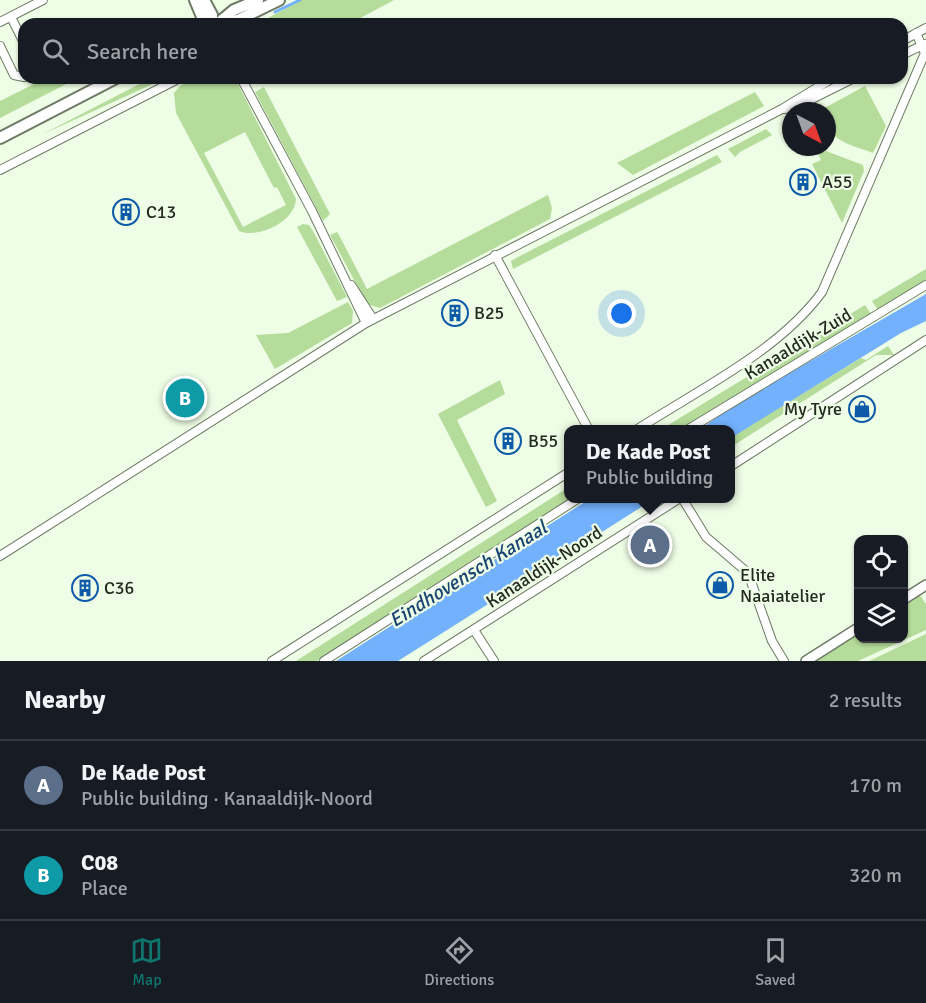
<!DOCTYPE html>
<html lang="en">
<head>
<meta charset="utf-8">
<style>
  :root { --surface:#171b24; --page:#20242c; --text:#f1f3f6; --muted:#9ea1a6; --line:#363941; --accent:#0f766e }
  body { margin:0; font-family:Signika,sans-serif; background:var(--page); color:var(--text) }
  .controls { position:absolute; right:18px; bottom:18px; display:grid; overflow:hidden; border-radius:12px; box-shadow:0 2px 4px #0004 }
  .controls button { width:54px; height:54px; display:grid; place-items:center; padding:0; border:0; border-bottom:2px solid var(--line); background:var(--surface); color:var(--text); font:30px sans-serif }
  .compass { position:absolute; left:782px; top:102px; width:54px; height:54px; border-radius:50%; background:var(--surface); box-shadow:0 2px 4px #0004; rotate:139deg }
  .you { position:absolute; left:622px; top:314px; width:21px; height:21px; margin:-15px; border:4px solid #fff; border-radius:50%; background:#1a73e8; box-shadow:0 0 0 9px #1a73e833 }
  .badge { display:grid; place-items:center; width:39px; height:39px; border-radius:50%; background:var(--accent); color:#fff; font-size:20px; font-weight:700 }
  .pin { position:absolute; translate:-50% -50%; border:3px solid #fff; box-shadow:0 2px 6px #0006 }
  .popup { position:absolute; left:564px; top:425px; width:171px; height:78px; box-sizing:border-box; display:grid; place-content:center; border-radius:12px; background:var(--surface); filter:drop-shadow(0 2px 4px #0005); font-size:20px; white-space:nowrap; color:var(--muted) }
  .popup b { font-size:22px; color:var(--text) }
  .popup::after { content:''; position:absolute; left:50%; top:100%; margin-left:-12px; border:12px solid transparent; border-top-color:var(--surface) }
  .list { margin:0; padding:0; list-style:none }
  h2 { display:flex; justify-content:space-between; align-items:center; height:78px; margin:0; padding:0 24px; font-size:26px }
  h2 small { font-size:20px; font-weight:400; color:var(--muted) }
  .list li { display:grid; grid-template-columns:39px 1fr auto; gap:18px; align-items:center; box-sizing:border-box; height:90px; padding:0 24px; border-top:2px solid var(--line) }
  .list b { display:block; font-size:22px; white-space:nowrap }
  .list p { margin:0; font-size:20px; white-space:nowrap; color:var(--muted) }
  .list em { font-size:20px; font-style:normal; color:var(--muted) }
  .icon { flex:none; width:33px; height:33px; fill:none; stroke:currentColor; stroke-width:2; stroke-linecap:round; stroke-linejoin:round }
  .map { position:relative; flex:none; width:926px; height:661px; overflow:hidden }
  .search { position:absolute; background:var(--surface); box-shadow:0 2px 4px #0004; left:18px; right:18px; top:18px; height:66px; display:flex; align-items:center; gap:15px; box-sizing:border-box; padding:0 21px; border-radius:18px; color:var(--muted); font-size:22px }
  .sheet { height:258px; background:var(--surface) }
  nav { display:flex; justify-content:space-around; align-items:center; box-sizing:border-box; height:84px; border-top:2px solid var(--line); background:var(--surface); font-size:16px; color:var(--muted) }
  nav a { display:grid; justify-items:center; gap:3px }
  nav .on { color:var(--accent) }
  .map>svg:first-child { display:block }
  .green { fill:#b5dc9a; fill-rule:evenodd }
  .water { fill:#73b1fd }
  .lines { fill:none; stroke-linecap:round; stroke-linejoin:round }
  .stream { stroke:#73b1fd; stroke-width:3 }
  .minor-casing { stroke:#6d7a65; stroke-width:10 }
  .tertiary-casing { stroke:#6d7a65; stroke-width:12 }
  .secondary-casing { stroke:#6d7a65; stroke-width:14 }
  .minor { stroke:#fff; stroke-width:8 }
  .tertiary { stroke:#fff; stroke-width:9 }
  .secondary { stroke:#fff; stroke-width:10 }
  .labels { text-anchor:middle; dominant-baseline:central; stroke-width:4.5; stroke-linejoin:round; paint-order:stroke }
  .poi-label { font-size:18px; fill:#252a21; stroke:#eefde5; text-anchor:start }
  .street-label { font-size:18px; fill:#252a21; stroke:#eefde5 }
  .water-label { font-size:20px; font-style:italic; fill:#194373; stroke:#eefde5 }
</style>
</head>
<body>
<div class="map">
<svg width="926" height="661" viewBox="0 0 926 661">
  <rect width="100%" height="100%" fill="#eefde5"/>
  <!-- green -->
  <path class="green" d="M301 0H394L349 24H257Z
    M46 78H78L0 118V101Z
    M151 78H166L41 135Z
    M194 78H235L296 199C295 222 258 239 239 231L176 113 174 93 180 86ZM245 132 274 188 277 187 286 205 243 227 204 153Z
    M865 86 886 126 873 153C848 143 827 143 827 111H819Z
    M264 87 330 214 323 221 255 92Z
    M755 92 764 106 633 175 617 163Z
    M766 129 772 135 740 152 735 157 728 149Z
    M818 148 863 165 864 171 842 223 812 164 821 160 816 150Z
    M717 155 722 162 513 269 511 261 518 257Z
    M548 195 552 208 550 219 380 308 367 304 330 235 337 232 339 235 367 289Z
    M303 224 309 225 313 231 347 297 337 301 297 227Z
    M926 269V281L878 310 872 301Z
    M348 302 353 311 352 323 275 369 256 335 288 333Z
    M865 305 871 314 680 429 660 430Z
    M888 346 894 355H876L731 447V438L744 429 861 358 866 360Z
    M500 380 505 394 457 420 497 501 486 507 438 414Z
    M569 487V498L572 499 317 661H296Z
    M920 595 926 604V630L858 661H816L858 634V638H904V606Z
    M926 634V661H869Z"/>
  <!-- water -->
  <path class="water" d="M926 294V321L901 333 731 438V430H699L736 404Z
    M591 498 654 499 398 661H336Z"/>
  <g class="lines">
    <!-- stream -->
    <path class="stream" d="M275 12 300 0"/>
    <defs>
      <path id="minor" d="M11 17 24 43
        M0 22 43 0
        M902 41 926 28
        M0 46 14 75 24 77
        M902 55 925 44
        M241 78 312 211 366 323
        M784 109 796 107 854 78
        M0 170 180 78
        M495 255 589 430
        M351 285 373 319
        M636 430C698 390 779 351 822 292L925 53 916 33
        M687 430 926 285
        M731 466 926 340
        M682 498 706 537 748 573 772 641 784 661
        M0 556 366 323 782 109 833 78
        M474 630 494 661
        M272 661 569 472
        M324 661 579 498
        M424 661 680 498"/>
      <path id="tertiary" d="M904 599 926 585
        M806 661 858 628"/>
      <path id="secondary" d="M195 0 203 19 209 24
        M204 0 212 15V24
        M217 24 234 10 258 0
        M223 24 238 20 279 0
        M0 138 116 78"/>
    </defs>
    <!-- minor casing -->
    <use href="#minor" class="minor-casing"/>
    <!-- tertiary casing -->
    <use href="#tertiary" class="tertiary-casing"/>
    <!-- secondary casing -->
    <use href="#secondary" class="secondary-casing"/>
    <!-- minor -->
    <use href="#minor" class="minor"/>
    <!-- tertiary -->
    <use href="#tertiary" class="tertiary"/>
    <!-- secondary -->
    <use href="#secondary" class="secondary"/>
  </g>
  <!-- icons -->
  <defs>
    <symbol id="building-ring" viewBox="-11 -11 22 22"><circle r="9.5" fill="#eefde5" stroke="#0c5aa8" stroke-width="1.5"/><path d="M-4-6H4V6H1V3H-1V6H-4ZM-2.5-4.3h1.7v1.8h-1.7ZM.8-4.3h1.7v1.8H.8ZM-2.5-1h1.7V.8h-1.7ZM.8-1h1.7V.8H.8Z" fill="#0c5aa8"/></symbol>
    <symbol id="shop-ring" viewBox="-11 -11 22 22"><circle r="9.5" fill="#eefde5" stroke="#0c5aa8" stroke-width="1.5"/><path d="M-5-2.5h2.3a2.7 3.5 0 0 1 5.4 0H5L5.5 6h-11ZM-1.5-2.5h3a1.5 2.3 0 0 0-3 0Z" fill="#0c5aa8"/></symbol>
  </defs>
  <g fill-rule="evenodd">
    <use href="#building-ring" x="788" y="167" width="30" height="30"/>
    <use href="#building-ring" x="111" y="197" width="30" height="30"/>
    <use href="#building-ring" x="440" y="298" width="30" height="30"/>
    <use href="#shop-ring" x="847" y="394" width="30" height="30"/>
    <use href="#building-ring" x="493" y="426" width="30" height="30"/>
    <use href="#shop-ring" x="705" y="570" width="30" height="30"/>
    <use href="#building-ring" x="70" y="573" width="30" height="30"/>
  </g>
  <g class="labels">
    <!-- poi labels -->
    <g class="poi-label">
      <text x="822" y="182">A55</text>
      <text x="146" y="212">C13</text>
      <text x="474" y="313">B25</text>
      <text x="842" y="409" text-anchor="end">My Tyre</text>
      <text x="528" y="441">B55</text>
      <text x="740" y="575">Elite<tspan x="740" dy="21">Naaiatelier</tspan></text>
      <text x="104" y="588">C36</text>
    </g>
    <!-- street labels -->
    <g class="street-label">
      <text transform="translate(798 344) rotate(-31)">Kanaaldijk-Zuid</text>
      <text transform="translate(544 567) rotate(-33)">Kanaaldijk-Noord</text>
    </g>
    <!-- water labels -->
    <g class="water-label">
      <text transform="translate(468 574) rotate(-32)">Eindhovensch Kanaal</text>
    </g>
  </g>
</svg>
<div class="controls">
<button><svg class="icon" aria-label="locate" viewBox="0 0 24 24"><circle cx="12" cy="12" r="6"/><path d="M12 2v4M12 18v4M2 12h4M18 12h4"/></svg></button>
<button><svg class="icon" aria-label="layers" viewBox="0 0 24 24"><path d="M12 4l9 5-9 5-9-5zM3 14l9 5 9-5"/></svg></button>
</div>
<svg class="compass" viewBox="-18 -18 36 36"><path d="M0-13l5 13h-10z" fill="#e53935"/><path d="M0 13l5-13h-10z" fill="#9ea1a6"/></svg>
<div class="you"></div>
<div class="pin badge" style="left:650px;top:545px;background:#5c6f8a">A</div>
<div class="popup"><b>De Kade Post</b>Public building</div>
<div class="pin badge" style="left:185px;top:398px;background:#0f9aa8">B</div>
<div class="search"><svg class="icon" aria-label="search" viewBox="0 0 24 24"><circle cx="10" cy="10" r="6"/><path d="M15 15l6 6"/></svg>Search here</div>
</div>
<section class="sheet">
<h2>Nearby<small>2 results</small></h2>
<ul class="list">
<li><span class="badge" style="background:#5c6f8a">A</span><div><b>De Kade Post</b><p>Public building · Kanaaldijk-Noord</p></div><em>170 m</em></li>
<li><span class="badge" style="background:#0f9aa8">B</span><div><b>C08</b><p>Place</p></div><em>320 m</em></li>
</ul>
</section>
<nav>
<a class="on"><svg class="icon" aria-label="map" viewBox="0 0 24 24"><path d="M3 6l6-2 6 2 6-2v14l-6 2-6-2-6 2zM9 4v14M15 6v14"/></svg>Map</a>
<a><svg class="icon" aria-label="directions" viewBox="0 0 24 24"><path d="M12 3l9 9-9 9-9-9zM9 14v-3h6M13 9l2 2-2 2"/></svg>Directions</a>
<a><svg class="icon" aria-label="saved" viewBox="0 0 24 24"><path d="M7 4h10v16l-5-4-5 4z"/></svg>Saved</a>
</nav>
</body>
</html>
